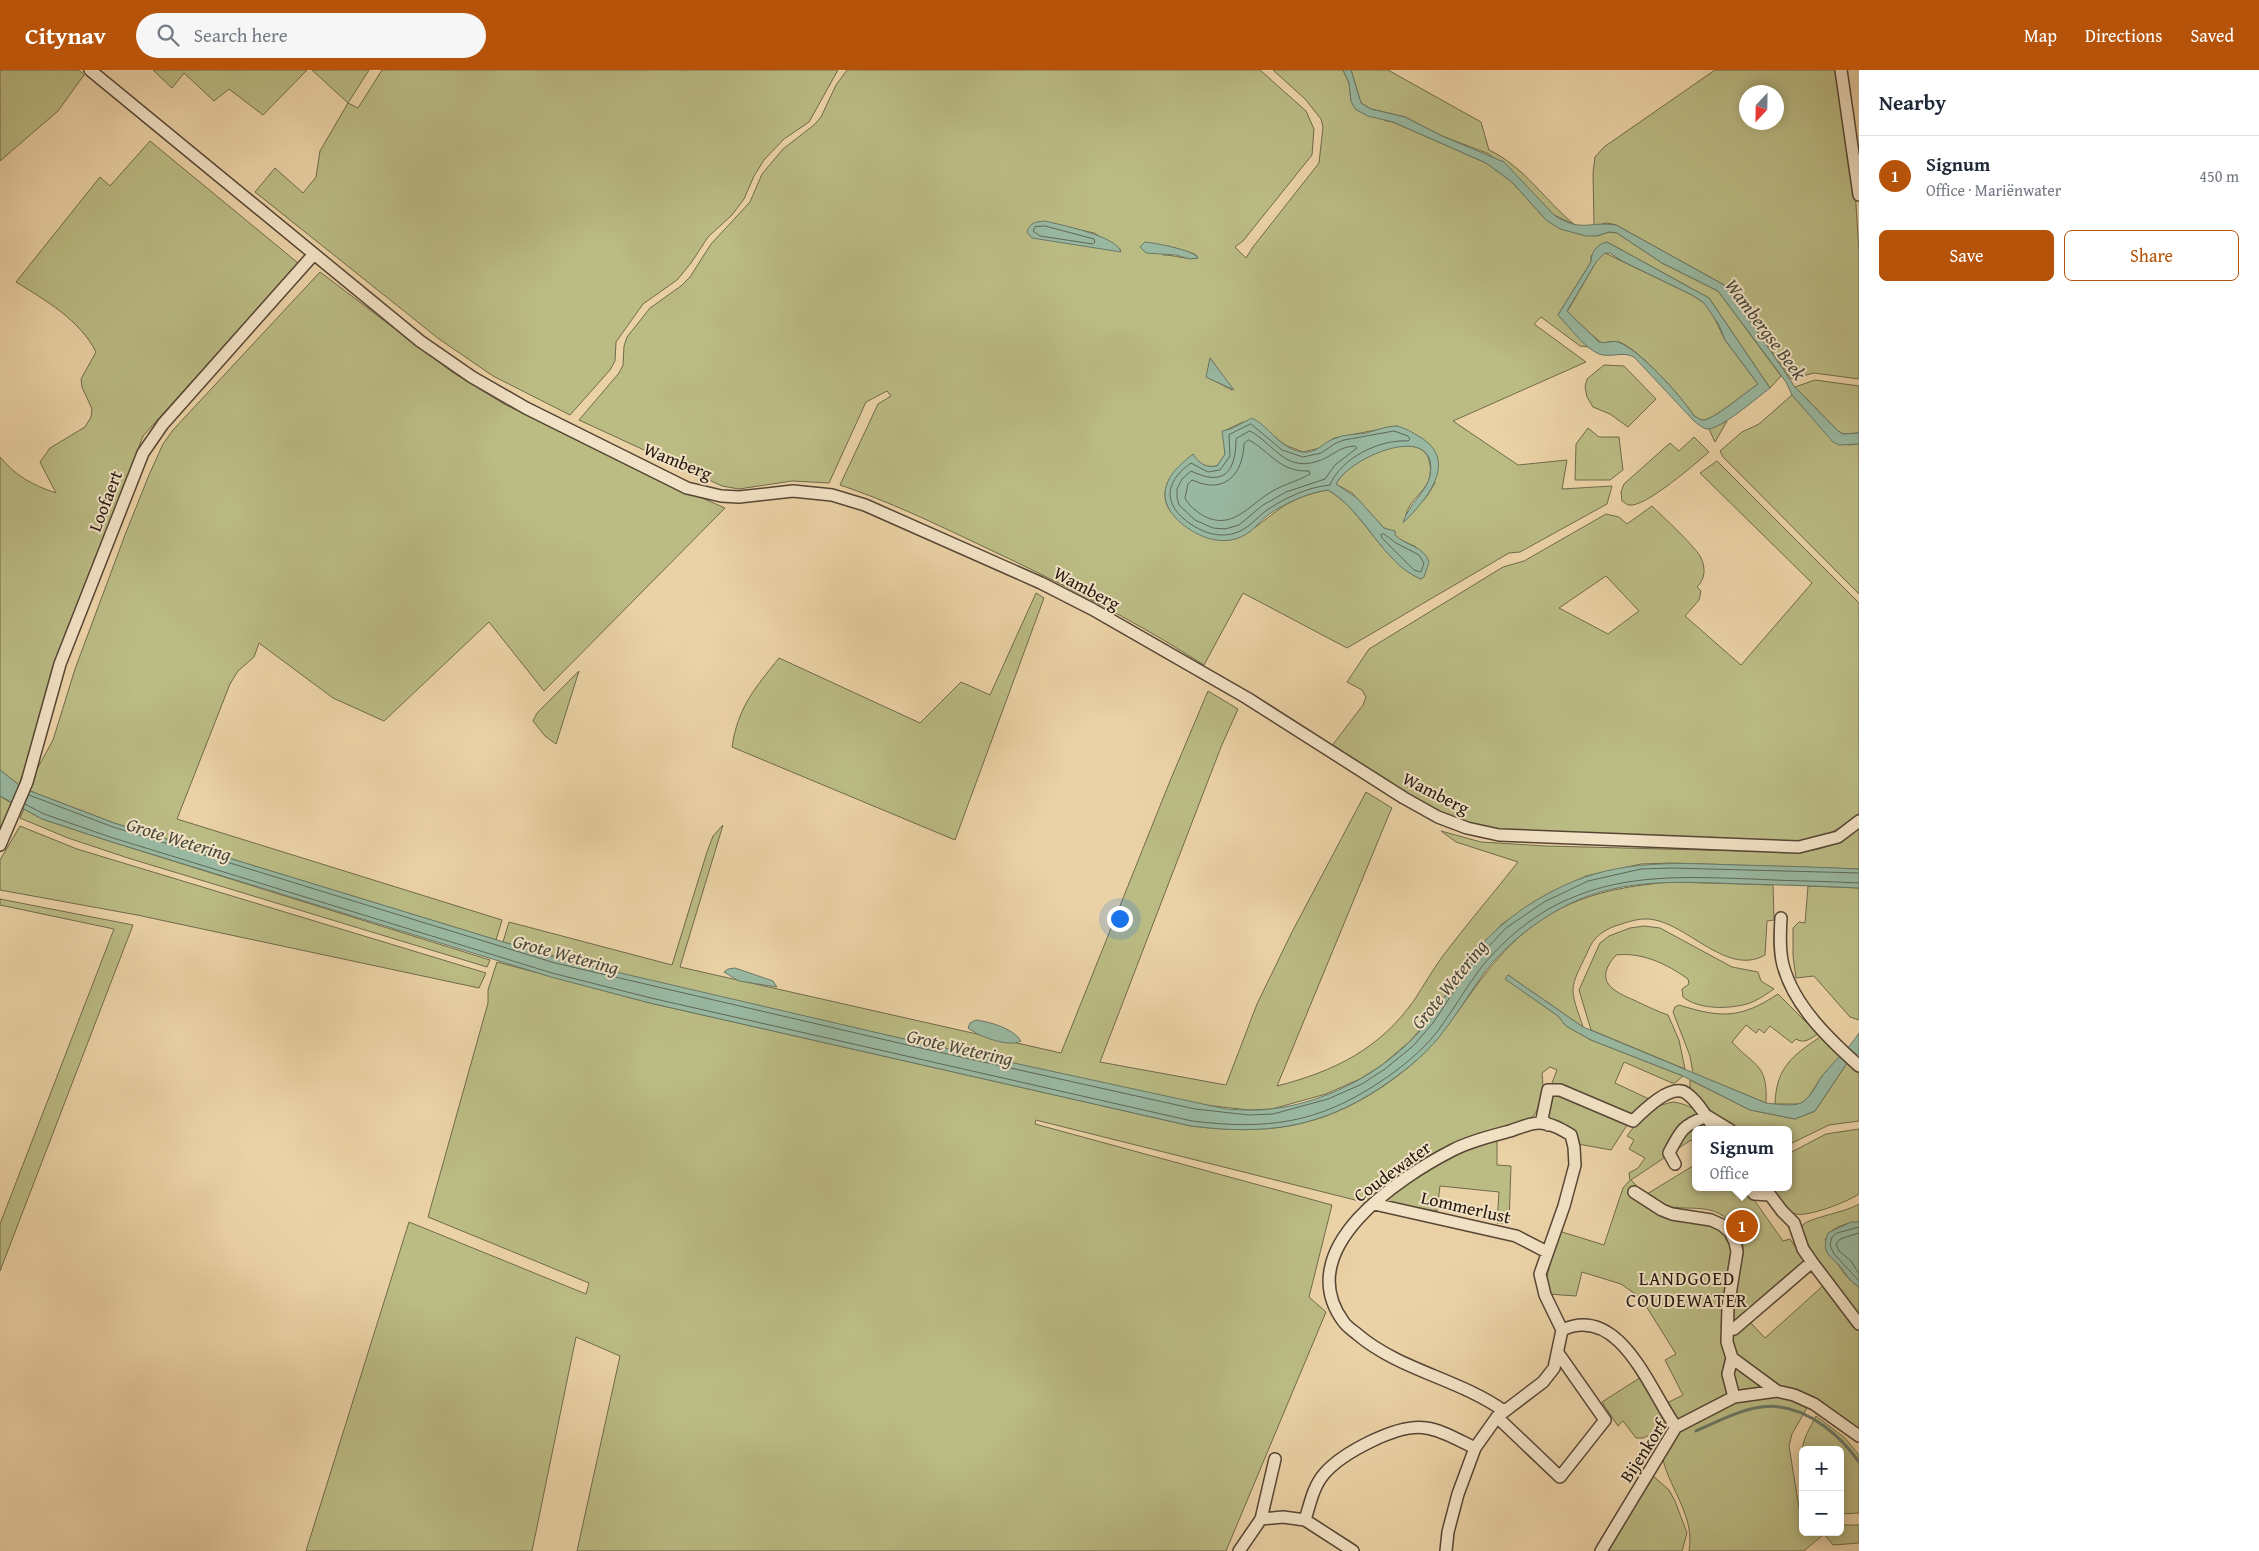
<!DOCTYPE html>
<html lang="en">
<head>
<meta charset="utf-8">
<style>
  :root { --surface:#fff; --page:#f6f6f7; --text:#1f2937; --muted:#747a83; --line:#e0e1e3; --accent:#b45309 }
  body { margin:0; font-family:"Gentium Book Plus",serif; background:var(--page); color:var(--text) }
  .controls { position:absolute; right:15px; bottom:15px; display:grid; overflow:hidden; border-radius:8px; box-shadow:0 2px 12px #0003 }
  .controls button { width:45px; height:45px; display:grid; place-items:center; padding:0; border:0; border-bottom:1px solid var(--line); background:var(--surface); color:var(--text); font:25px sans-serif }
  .compass { position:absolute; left:1739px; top:15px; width:45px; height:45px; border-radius:50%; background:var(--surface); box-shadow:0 2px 12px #0003; rotate:202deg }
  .you { position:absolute; left:1119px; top:848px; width:18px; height:18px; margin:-12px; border:4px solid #fff; border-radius:50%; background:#1a73e8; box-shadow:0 0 0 8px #1a73e833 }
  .badge { display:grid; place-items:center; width:32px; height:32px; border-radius:50%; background:var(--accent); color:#fff; font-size:16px; font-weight:700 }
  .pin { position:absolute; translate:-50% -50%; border:2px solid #fff; box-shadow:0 1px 5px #0006 }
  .popup { position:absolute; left:1692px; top:1056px; width:100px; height:65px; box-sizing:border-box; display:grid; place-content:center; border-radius:8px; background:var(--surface); filter:drop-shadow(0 1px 4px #0005); font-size:16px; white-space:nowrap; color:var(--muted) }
  .popup b { font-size:19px; color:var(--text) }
  .popup::after { content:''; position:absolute; left:50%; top:100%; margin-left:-10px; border:10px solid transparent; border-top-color:var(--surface) }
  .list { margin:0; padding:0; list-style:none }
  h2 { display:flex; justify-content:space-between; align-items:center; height:65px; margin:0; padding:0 20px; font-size:21px }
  h2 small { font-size:16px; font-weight:400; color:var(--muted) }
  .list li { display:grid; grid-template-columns:32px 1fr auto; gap:15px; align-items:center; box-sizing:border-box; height:80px; padding:0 20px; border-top:1px solid var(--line) }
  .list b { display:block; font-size:19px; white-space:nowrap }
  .list p { margin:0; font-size:16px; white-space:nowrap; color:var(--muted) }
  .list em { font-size:16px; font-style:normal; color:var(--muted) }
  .actions { display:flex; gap:10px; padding:15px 20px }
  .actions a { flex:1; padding:11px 0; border:1px solid var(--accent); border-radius:8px; text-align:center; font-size:18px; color:var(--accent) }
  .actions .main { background:var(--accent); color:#fff }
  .icon { flex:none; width:28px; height:28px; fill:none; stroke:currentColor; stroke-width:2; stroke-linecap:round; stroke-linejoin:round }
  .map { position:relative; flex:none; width:1859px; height:1481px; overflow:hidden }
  header { display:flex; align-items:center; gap:30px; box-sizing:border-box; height:70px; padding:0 25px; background:var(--accent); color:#fff }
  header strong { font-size:24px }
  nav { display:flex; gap:28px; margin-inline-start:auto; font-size:18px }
  .search { width:350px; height:45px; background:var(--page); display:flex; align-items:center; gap:12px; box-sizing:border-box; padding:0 18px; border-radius:28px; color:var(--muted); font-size:19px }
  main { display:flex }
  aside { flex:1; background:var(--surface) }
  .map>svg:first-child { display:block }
  .green { fill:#bbbb84; stroke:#706a4a; fill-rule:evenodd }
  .water { fill:#99b8a1; stroke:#6a7867; fill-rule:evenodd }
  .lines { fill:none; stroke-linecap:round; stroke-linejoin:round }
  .shore { stroke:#5e6858; stroke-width:1 }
  .stream { stroke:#6a7867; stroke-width:3 }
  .minor-casing { stroke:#564635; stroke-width:14 }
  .minor { stroke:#f2e2c5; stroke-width:11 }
  .labels { text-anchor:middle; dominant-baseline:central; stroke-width:4; stroke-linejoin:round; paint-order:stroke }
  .street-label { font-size:18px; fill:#24180f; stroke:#f2e2c5 }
  .water-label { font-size:19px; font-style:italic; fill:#47483b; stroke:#f2e2c5 }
  .neighbourhood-label { font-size:19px; letter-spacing:1px; fill:#24180f; stroke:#f2e2c5 }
</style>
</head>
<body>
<header>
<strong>Citynav</strong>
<div class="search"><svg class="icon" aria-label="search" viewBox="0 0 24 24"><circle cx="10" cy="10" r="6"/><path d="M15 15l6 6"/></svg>Search here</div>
<nav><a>Map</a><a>Directions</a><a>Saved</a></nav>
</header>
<main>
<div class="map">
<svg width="1859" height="1481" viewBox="0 0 1859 1481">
  <rect width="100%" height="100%" fill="#ebd2a6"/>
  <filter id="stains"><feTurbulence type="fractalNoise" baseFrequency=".004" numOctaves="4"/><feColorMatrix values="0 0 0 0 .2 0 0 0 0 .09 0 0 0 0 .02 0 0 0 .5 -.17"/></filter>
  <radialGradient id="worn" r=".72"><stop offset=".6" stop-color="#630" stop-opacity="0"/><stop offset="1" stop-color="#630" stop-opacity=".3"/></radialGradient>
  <!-- green -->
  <path class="green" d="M0 0H79L84 5 58 41 0 91Z
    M153 0H307L263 45 229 19 214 31 184 3 172 18Z
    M312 0H369L348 33 358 38 382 0H838L809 52 784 69 764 90 754 106 744 129 732 145 708 167 691 193 677 210 643 234 616 272 615 291 610 300 570 345 493 306 439 269 255 122 275 98 303 123 316 107 320 81 348 33Z
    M847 0H1260L1306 41 1314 59 1312 85 1243 171 1235 177 1246 188 1253 177 1319 93 1323 57 1321 49 1305 29 1273 0H1343L1349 13 1351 31 1386 51 1393 52 1486 93 1512 112 1546 150 1597 166 1609 162 1617 163 1662 193 1718 221 1781 306 1770 318 1709 228 1607 172 1591 186V192L1558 245 1589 277 1580 276 1541 247 1534 254 1586 292 1453 351 1518 395 1567 390 1562 419 1612 416 1607 434 1520 482 1509 483 1347 578 1243 523 1204 595C1132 549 1057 511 980 475 934 453 888 431 840 415L878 334 891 326 887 321 866 332 829 413 792 411 739 419 722 416 579 350 619 303 623 295 624 276 627 267 650 238 681 216 690 207 711 174 750 132 762 104 783 79 814 55 821 47 836 15ZM1071 158 1094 163 1121 180ZM1168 176 1195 184 1198 188C1187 190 1175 185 1163 185ZM1210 288 1232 320 1207 307ZM1243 352 1275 367 1285 375 1303 382 1320 378 1334 368 1397 356 1424 370 1435 413 1427 426 1404 452C1406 447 1406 441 1409 437 1415 426 1428 419 1430 405 1437 349 1350 386 1336 414L1352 423 1384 458 1399 469 1416 477 1421 509C1383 493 1364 441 1328 420 1316 422 1302 426 1291 432 1273 440 1243 473 1225 470 1215 469 1197 458 1187 453 1174 447 1165 439 1165 424 1166 406 1180 396 1193 385 1199 394 1206 398 1217 396L1225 385 1224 361Z
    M1351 0H1388L1481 52 1489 80C1525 97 1545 131 1575 155L1554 145 1489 84 1442 66 1405 47 1371 39 1361 33Z
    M1715 0H1837L1855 119 1859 182V309L1814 303 1791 309 1726 216 1616 155 1607 153 1594 156 1593 103 1595 87 1604 77ZM1746 22H1776V52H1746Z
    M150 71 298 193 143 366 111 452 19 715 0 700V387C16 406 32 415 56 423L40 392 50 378 85 357 91 347 92 339 82 317 81 309 96 282C80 250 45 230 16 212L100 107 110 116Z
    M1605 183 1692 225 1704 233 1711 241 1725 270 1758 314C1745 323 1718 346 1705 350 1701 351 1698 348 1694 346 1682 327 1639 279 1619 272 1612 270 1606 274 1600 272L1567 242 1596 192Z
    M320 202 452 302 504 334 634 398 725 438 544 621 489 552 384 651 333 628 259 573 254 587 238 601 230 614 177 749 502 850 496 870 114 753 30 721 36 701 53 670 75 599 125 465 149 405 163 374 173 360Z
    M1604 295 1624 296 1656 329 1628 357 1610 344 1593 337 1587 327 1585 317 1587 309Z
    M1815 310 1859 316V363L1843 364 1838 361 1795 317Z
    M1792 325 1808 343 1849 375 1859 374V524L1723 387 1720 381 1742 362 1759 354Z
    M1727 351 1715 372 1709 359Z
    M1588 358 1599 367H1619L1623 400 1610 410H1575L1576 374Z
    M1694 367 1709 382C1696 393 1645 438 1629 435 1627 435 1624 432 1622 431L1621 422 1624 414 1670 373 1679 381Z
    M1717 391 1859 533V743C1840 761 1821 769 1795 772L1497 761 1448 748 1424 736 1331 677 1363 635 1366 627 1362 620 1347 612 1369 579 1503 497 1524 491 1606 444 1619 447 1627 454 1652 436C1662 446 1697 478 1701 488 1706 499 1705 509 1697 517L1701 521 1699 530 1685 546 1741 595 1812 513 1700 403ZM1606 506 1639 541 1608 564 1559 538Z
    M1036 523 1044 528 955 770 732 677C738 637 755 618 779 588L920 653 961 612 990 625Z
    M579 601 556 674 545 666 533 651 537 643Z
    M1208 621 1238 639 1221 677 1100 992 1226 1015 1257 934 1292 862 1366 722 1392 738 1390 742 1277 1016C1335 1001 1380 979 1415 929 1424 915 1432 901 1442 887 1466 855 1493 824 1518 792L1456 772 1441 761 1481 772 1546 776 1782 782C1820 781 1829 780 1859 755V799L1672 793 1641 794 1586 806 1541 828 1502 854 1468 891 1429 950 1409 972 1382 995 1360 1009 1326 1024 1272 1039 1249 1040 1196 1034 917 972 638 909 503 872 509 852 672 895 707 782 713 766 723 755 680 897 1061 983 1170 711Z
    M0 726 14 735 0 769Z
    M24 739 42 749 109 771 490 890 487 897 128 788 68 768 20 748Z
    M20 756 77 779 486 903 479 918 137 845 0 820V790Z
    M1672 812 1773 815 1774 850 1767 851 1765 885C1725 908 1684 848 1645 849 1635 849 1625 853 1615 856 1602 861 1593 868 1588 881 1584 890 1572 911 1573 920 1573 932 1580 946 1583 957L1508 905 1506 909 1558 946 1566 956 1591 970 1683 1006 1675 1013H1672L1624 992 1615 1013 1649 1029 1631 1049 1611 1080 1578 1074 1545 1049 1552 1013 1557 1000 1550 997 1542 1003C1544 1020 1543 1033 1532 1048L1488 1063 1367 1133 1036 1050 1035 1054 1332 1135 1309 1227 1326 1242 1226 1481H577L620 1286 576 1267 532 1481H306L409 1152 586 1224 589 1213 428 1147 488 933V920L497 892 650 933 1191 1056C1265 1065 1319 1059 1382 1017 1404 1002 1425 985 1441 964 1470 927 1492 887 1530 858 1572 825 1621 816 1672 812Z
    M1808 816 1859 818V950L1850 947 1814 906 1796 908 1793 886V858L1799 852 1805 853Z
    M0 829 133 855 0 1201V1154L114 859 0 835Z
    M1644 856 1660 858 1732 897 1758 902 1761 911 1774 919C1765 925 1754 933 1743 935 1724 939 1698 939 1683 927L1682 919 1689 914 1688 909C1667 894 1642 882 1616 885 1593 911 1612 921 1636 931 1646 936 1657 941 1668 945L1679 970 1685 999 1591 960 1579 920 1600 873 1609 866 1630 858Z
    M1778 924 1818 964C1810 969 1804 974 1796 969L1792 973 1770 956 1764 963 1759 959 1756 963 1746 955 1732 972C1755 997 1768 994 1766 1033L1693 1003 1690 986 1673 942 1675 937 1679 935C1721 948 1740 949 1778 924Z
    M1820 967 1840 987 1822 1006 1808 1028 1800 1034H1775C1776 998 1792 986 1820 967Z
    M1847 993 1859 1003V1051L1829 1055 1788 1075V1060H1739L1703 1038 1690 1024V1010L1750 1040 1795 1049 1815 1041Z
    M1674 1032C1694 1036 1701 1042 1711 1060H1696V1076L1691 1070 1631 1110 1636 1115 1631 1125 1710 1153 1726 1164 1734 1183 1727 1284 1726 1325 1679 1351 1672 1347 1663 1335 1683 1325 1665 1290 1676 1284 1641 1228 1621 1214 1582 1202 1576 1226 1548 1224 1546 1210 1559 1161 1604 1175 1623 1118 1630 1110 1629 1103 1638 1098 1645 1088 1629 1079 1634 1070 1627 1066C1639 1049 1652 1035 1674 1032Z
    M1859 1059V1124C1847 1132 1809 1147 1795 1144 1783 1141 1776 1128 1774 1117H1788V1084L1826 1064Z
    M1497 1069V1095L1511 1096 1509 1153H1497L1499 1122 1440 1116 1437 1141 1384 1132C1419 1105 1454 1081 1497 1069Z
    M1696 1094V1117H1745L1783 1171 1790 1169 1806 1192 1732 1256C1732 1239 1735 1224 1738 1207 1740 1197 1744 1186 1743 1176 1743 1168 1738 1163 1733 1156 1710 1123 1672 1152 1647 1124Z
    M1859 1134V1152C1846 1153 1830 1157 1825 1170 1834 1188 1842 1206 1859 1217V1246L1822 1197 1801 1163C1801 1161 1802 1157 1803 1155 1808 1148 1847 1142 1859 1134Z
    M1825 1214 1859 1258V1362L1809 1325 1778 1317 1737 1287 1731 1264 1749 1251 1765 1268Z
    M1734 1294 1763 1317 1738 1322 1734 1314Z
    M1641 1307 1667 1357 1643 1368H1636L1623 1351 1618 1356 1602 1332Z
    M1782 1326 1806 1333 1807 1338 1792 1364 1789 1376 1803 1462H1840V1455H1859V1473L1833 1475 1824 1464 1804 1481H1689C1695 1447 1671 1421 1663 1390L1680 1360 1725 1336 1744 1329Z
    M1816 1346 1845 1368 1859 1385V1443L1840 1444V1380H1803V1392C1799 1375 1808 1361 1816 1346Z
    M1652 1405 1669 1420 1675 1431 1687 1463 1682 1481H1604Z"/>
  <!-- water -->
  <path class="water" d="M1343 0H1351L1361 33 1371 39 1405 47 1442 66 1504 92 1554 145C1582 163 1588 151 1616 155L1726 216 1795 317 1838 361 1843 364 1859 363V374L1839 375 1833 372 1792 325 1786 312 1718 221 1662 193 1617 163 1609 162 1597 166H1586L1560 159 1546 150 1512 112 1486 93 1393 52 1368 46 1355 39 1351 31 1349 13Z
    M1045 151C1061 155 1117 166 1121 182L1032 168 1027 162C1030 152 1036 152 1045 151Z
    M1145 172C1155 173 1194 180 1198 188L1190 189 1176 185 1146 183 1140 177Z
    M1607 172 1709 228 1770 318C1758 327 1721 359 1708 359 1703 359 1698 354 1694 351L1634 287C1623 281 1610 288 1599 284 1583 277 1570 257 1558 245L1591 192C1591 182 1597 174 1607 172ZM1605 183H1610L1622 191 1692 225 1704 233 1719 255 1725 270 1758 314C1745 323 1718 346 1705 350 1701 351 1698 348 1694 346 1682 327 1639 279 1618 272 1612 270 1606 274 1599 272L1567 241 1596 192Z
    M1210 288 1234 320 1206 307Z
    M1252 348C1270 357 1280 379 1302 382 1317 384 1323 372 1336 368 1345 364 1356 365 1366 363 1375 361 1386 356 1396 356 1404 357 1413 363 1420 367 1460 391 1426 430 1404 452H1403C1409 434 1427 421 1430 406 1440 350 1351 385 1336 414L1357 428 1384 458 1395 461V465C1406 476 1424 476 1429 492L1424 507 1421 509C1383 494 1364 440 1328 420 1307 423 1285 433 1268 445 1260 451 1254 460 1245 465 1223 477 1199 468 1181 453 1172 445 1165 436 1165 424 1166 405 1180 395 1193 384 1199 393 1205 398 1217 396L1225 384 1222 361 1231 359Z
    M0 700 19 715 30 721 114 753 556 888 917 972 1226 1039C1241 1040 1256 1041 1271 1039 1331 1032 1392 998 1429 950 1444 931 1454 909 1469 890 1493 858 1526 833 1563 816 1620 789 1677 793 1738 795 1778 796 1819 797 1859 799V818C1821 816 1783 815 1745 814 1686 812 1624 807 1569 834 1537 850 1505 875 1484 903 1469 924 1456 946 1440 966 1423 987 1402 1003 1380 1018 1318 1059 1263 1065 1191 1056L650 933 551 907 109 771 42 749 0 726Z
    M735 898 773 911 777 917 739 911 724 902 728 899Z
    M1508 905 1583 957 1766 1033C1777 1034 1791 1037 1801 1033 1812 1027 1816 1014 1823 1005 1835 990 1849 979 1859 963V984L1847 993 1815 1041 1795 1049 1750 1040 1683 1006 1591 970 1566 956 1558 946 1505 909Z
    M976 950C990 952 1013 958 1021 971 1009 978 978 966 968 958L970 953Z
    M1851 1152H1859V1217C1851 1212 1848 1207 1843 1200 1832 1185 1820 1186 1828 1163Z"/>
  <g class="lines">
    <!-- shore -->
    <path class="shore" d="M1045 156 1094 169 1095 172 1093 174 1040 166 1033 161 1035 157Z
      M1251 354 1282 380 1303 387 1321 383 1336 373 1344 370 1394 361 1408 366 1410 369 1408 371C1380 369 1341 388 1330 415 1308 417 1285 428 1267 440 1260 445 1254 452 1247 457 1226 472 1202 464 1184 449 1176 442 1170 434 1170 423 1171 410 1181 400 1191 393L1208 402 1220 400 1230 386 1229 365Z
      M1250 361C1272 372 1284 401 1315 392 1332 388 1336 377 1355 376L1357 378 1335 395 1325 409 1286 422 1263 435 1239 455 1225 459 1213 458 1195 450 1179 435 1177 427V419L1182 409 1191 401C1224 417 1236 402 1236 369Z
      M1249 370C1271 382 1279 402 1309 401L1310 404C1298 411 1284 414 1271 422 1249 435 1232 461 1204 446 1197 442 1189 436 1185 428L1188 414 1192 410C1224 425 1243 405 1244 374Z
      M1384 464 1396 473 1419 485 1424 493 1421 502 1414 500 1382 468 1381 465Z
      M29 725 113 757 555 893 916 977 1195 1039 1249 1045 1273 1044 1328 1029 1362 1014 1385 999 1413 976 1433 953 1472 894 1506 858 1544 832 1588 811 1641 799 1672 798 1859 803
      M25 734 44 744 110 767 552 903 651 928 1192 1051C1266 1060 1317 1054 1380 1012 1401 998 1421 982 1437 962 1452 942 1465 919 1480 899 1503 870 1535 843 1569 829 1628 803 1690 807 1752 809 1788 811 1824 811 1859 813
      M1859 1157 1837 1163 1832 1167 1830 1175 1834 1184 1859 1211
      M1859 1163 1840 1169 1836 1174 1839 1181 1851 1191 1859 1204"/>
    <!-- stream -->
    <path class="stream" d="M1696 1361C1744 1339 1777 1321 1824 1356 1838 1366 1849 1378 1859 1392"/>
    <defs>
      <path id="minor" d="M90 0 420 271 472 307 526 338 687 418 721 426 739 427 793 421 832 425 865 435 1041 513 1092 539 1247 628 1404 728 1438 747 1467 758 1499 765 1799 777 1838 767 1859 751
        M1841 0 1859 125
        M0 775 27 712 60 594 143 383 163 354 314 184
        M1781 848C1780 863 1779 880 1783 895 1794 936 1829 969 1859 996
        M1548 1055 1542 1049 1548 1020H1560L1633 1051C1643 1041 1671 1013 1686 1023 1698 1031 1707 1048 1715 1060
        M1675 1094 1669 1083C1681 1060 1682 1056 1707 1046L1730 1060
        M1748 1117 1754 1124 1770 1125 1782 1141 1794 1153 1803 1179 1812 1192 1859 1254
        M1634 1122 1662 1140 1672 1144 1711 1150 1722 1155 1730 1162 1735 1172 1737 1182 1728 1237 1727 1272 1732 1288 1728 1304 1734 1327
        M1374 1134 1516 1166 1547 1182
        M1562 1260C1620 1233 1650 1321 1676 1357
        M1728 1260 1734 1259 1812 1192
        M1732 1288 1777 1321
        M1497 1347 1560 1407 1605 1350 1558 1283
        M1261 1449 1283 1447 1305 1450 1353 1481
        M1305 1450C1310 1434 1313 1417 1324 1404 1342 1383 1398 1353 1426 1358 1442 1360 1460 1371 1475 1378
        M1239 1481 1261 1449 1275 1389
        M1446 1481 1448 1462 1458 1424 1475 1378 1497 1347 1543 1312 1554 1298 1562 1260 1545 1225 1540 1204 1564 1136 1575 1095 1574 1077 1571 1065C1561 1059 1551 1053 1539 1053 1530 1053 1519 1058 1510 1061 1491 1066 1470 1071 1453 1080 1398 1108 1291 1179 1343 1251 1346 1256 1352 1260 1357 1264 1399 1300 1459 1309 1504 1341
        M1601 1481 1676 1357 1734 1327 1777 1321 1794 1325 1814 1334 1859 1366"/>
    </defs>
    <!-- minor casing -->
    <use href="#minor" class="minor-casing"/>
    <!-- minor -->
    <use href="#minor" class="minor"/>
  </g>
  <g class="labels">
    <!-- street labels -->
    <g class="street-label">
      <text transform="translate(678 391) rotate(22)">Wamberg</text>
      <text transform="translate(105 431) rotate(-69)">Loofaert</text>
      <text transform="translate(1087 518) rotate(28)">Wamberg</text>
      <text transform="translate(1436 723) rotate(27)">Wamberg</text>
      <text transform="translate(1392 1101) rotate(-36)">Coudewater</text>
      <text transform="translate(1466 1137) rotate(13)">Lommerlust</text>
      <text transform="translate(1643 1381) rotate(-57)">Bijenkorf</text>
    </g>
    <!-- water labels -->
    <g class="water-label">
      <text transform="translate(1766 259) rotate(53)">Wambergse Beek</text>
      <text transform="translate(179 769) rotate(17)">Grote Wetering</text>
      <text transform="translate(566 884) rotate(15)">Grote Wetering</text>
      <text transform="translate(1449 914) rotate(-51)">Grote Wetering</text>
      <text transform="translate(960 977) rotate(13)">Grote Wetering</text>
    </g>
    <!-- neighbourhood labels -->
    <g class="neighbourhood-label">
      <text x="1687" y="1208">LANDGOED<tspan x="1687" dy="22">COUDEWATER</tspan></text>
    </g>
  </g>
  <rect width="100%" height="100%" filter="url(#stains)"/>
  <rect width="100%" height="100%" fill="url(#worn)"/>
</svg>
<div class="controls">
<button>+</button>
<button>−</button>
</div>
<svg class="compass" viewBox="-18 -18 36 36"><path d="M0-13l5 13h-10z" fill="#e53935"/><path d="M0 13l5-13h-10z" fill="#747a83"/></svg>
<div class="you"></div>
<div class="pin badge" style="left:1742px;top:1156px">1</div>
<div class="popup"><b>Signum</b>Office</div>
</div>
<aside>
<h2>Nearby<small></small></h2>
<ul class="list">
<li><span class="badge">1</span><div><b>Signum</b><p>Office · Mariënwater</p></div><em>450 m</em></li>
</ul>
<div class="actions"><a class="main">Save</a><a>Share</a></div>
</aside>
</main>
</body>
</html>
